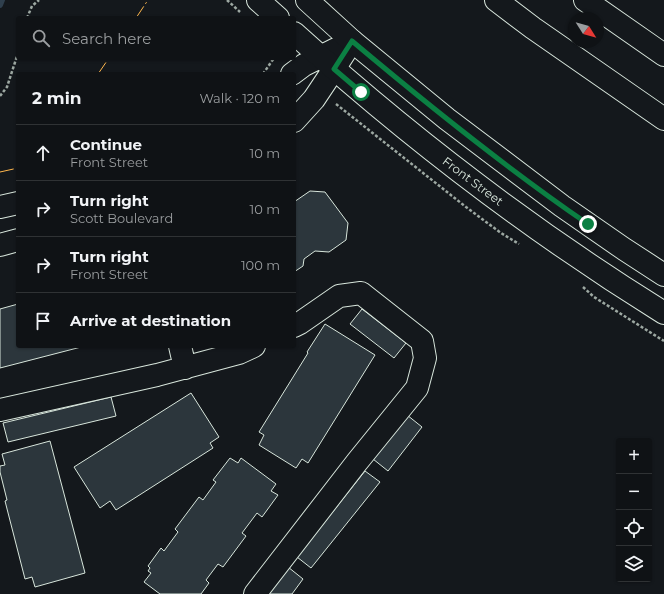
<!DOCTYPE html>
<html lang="en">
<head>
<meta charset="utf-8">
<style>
  :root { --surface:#0f1215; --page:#1d2022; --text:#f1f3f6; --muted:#9b9ea0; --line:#2f3234 }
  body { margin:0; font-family:Montserrat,sans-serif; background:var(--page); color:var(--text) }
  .controls { position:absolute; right:12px; bottom:12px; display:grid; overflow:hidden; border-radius:4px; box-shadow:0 1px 3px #0004 }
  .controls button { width:36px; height:36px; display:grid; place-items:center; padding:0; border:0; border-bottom:1px solid var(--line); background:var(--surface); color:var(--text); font:20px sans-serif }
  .compass { position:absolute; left:568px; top:12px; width:36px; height:36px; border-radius:50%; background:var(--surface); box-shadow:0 1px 3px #0004; rotate:127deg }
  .stop { position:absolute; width:12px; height:12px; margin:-9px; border:3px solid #0b8043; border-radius:50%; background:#fff }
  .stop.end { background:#0b8043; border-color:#fff; box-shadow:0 1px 4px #0008 }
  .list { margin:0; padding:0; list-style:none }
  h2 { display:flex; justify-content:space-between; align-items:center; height:52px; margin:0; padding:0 16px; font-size:17px }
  h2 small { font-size:13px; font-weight:400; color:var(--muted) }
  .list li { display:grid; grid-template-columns:26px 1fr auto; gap:12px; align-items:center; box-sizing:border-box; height:56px; padding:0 16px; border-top:1px solid var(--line) }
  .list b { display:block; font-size:15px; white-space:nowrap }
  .list p { margin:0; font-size:13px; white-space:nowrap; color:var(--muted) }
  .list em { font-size:13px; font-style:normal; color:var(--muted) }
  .icon { flex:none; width:22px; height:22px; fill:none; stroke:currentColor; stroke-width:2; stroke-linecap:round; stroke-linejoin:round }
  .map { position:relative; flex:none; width:664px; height:594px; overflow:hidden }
  .search { position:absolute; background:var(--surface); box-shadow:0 1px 3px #0004; left:16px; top:16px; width:280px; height:44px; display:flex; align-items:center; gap:10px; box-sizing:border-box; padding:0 14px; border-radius:4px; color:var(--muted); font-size:15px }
  .panel { position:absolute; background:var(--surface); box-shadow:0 1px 3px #0004; left:16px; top:72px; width:280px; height:276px; border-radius:4px }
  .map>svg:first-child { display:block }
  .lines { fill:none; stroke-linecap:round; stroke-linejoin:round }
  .stream { stroke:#2f3f4d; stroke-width:6 }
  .building { fill:#2c363c; stroke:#d8e6dc }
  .minor-casing { stroke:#d8e6dc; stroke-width:24 }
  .major-casing { stroke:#d8e6dc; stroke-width:24 }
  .highway-casing { stroke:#d8e6dc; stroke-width:24 }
  .path { stroke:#9da8a2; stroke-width:2.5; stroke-dasharray:3 2; stroke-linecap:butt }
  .minor { stroke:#14181c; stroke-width:22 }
  .major { stroke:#14181c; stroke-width:22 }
  .highway { stroke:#14181c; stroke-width:22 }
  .power { stroke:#ffb74d; stroke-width:1; stroke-dasharray:14 3 2 3; stroke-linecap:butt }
  .route { stroke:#0b8043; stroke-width:5 }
  .labels { text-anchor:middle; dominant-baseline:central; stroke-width:3; stroke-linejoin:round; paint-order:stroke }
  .street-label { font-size:12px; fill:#d8e6dc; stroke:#14181c }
</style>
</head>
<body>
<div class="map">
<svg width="664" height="594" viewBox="0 0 664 594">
  <rect width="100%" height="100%" fill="#14181c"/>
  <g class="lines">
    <!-- stream -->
    <path class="stream" d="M0 5 2 0"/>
  </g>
  <!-- building -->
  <path class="building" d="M310 191 325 192 348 223 346 240 329 252 315 251 304 259 303 266 294 272V202Z
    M18 304V346H85L0 368V309Z
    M362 309 406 343 394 358 350 324Z
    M325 324 375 355 308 463 302 459 296 468 259 445 264 435 259 432 308 353 307 352Z
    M191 393 219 437 210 443 213 448 116 510 110 501 100 508 74 467Z
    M111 397 116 416 8 442 3 423Z
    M407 415 422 427 388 471 373 459Z
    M50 441 85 573 35 587 32 577 25 579 5 501 7 500 0 472V466L5 465 2 454Z
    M230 458 238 463 241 458 276 484 271 491 278 495 262 517 257 513 242 533 246 536 223 567 218 564 206 580 209 583 201 594H160L144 582 151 573 148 571 150 568 148 566 161 548 164 551 178 532 175 529 199 497 203 500 216 482 213 480Z
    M365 471 380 482 311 568 297 557Z
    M288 567 303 579 292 594H267Z"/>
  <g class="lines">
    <defs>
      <path id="minor" d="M292 74 304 65 336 49
        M294 121 314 99 334 69 352 41
        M0 207 18 203
        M0 245 18 240
        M180 346 185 368
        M0 410 157 375 239 353 254 346
        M255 594 357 462 417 388 425 358 422 341 361 293 339 296 300 323 294 326"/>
      <path id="major" d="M258 0 278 18
        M307 0 352 41 447 119 562 206 624 249 664 275
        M294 33C409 137 532 231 664 313"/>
      <path id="highway" d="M496 0 533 28 664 119
        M585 0 664 55"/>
    </defs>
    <!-- minor casing -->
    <use href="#minor" class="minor-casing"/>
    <!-- major casing -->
    <use href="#major" class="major-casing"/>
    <!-- highway casing -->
    <use href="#highway" class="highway-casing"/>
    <!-- path -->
    <path class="path" d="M227 0 240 12
      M27 18 32 6 39 0
      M263 74 274 58
      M0 96 7 87 18 53
      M336 104 466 207 501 233 519 244
      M583 287 594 297 664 341"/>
    <!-- minor -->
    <use href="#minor" class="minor"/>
    <!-- major -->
    <use href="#major" class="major"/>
    <!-- highway -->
    <use href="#highway" class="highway"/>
    <!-- power -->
    <path class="power" d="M136 18 148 0
      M98 74 109 58
      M0 172 18 168"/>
  </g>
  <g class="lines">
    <!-- route -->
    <path class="route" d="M361 92 334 69 352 41C428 105 506 168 588 224"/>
  </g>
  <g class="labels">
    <!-- street labels -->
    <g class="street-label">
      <text transform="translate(473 181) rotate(37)">Front Street</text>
    </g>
  </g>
</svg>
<div class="controls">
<button>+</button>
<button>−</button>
<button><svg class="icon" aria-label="locate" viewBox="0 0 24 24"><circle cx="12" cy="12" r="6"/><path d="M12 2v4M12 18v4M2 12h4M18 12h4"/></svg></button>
<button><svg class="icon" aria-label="layers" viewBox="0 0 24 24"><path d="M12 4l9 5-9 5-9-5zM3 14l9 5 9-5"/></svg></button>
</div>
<svg class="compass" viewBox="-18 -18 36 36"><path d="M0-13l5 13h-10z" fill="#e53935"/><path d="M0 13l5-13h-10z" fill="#9b9ea0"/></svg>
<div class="stop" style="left:361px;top:92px"></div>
<div class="stop end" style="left:588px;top:224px"></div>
<div class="search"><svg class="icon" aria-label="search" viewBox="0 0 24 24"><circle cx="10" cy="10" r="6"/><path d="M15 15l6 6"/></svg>Search here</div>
<section class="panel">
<h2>2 min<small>Walk · 120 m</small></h2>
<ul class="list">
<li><svg class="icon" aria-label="ahead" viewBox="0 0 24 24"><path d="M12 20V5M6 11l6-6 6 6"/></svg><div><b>Continue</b><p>Front Street</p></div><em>10 m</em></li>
<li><svg class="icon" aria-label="right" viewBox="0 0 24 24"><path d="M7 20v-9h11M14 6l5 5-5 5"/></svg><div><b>Turn right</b><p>Scott Boulevard</p></div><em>10 m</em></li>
<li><svg class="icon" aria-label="right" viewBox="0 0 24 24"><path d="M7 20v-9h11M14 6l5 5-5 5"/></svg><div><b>Turn right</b><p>Front Street</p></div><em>100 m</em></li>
<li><svg class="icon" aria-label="arrive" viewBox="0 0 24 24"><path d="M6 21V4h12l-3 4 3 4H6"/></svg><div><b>Arrive at destination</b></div></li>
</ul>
</section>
</div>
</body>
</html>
